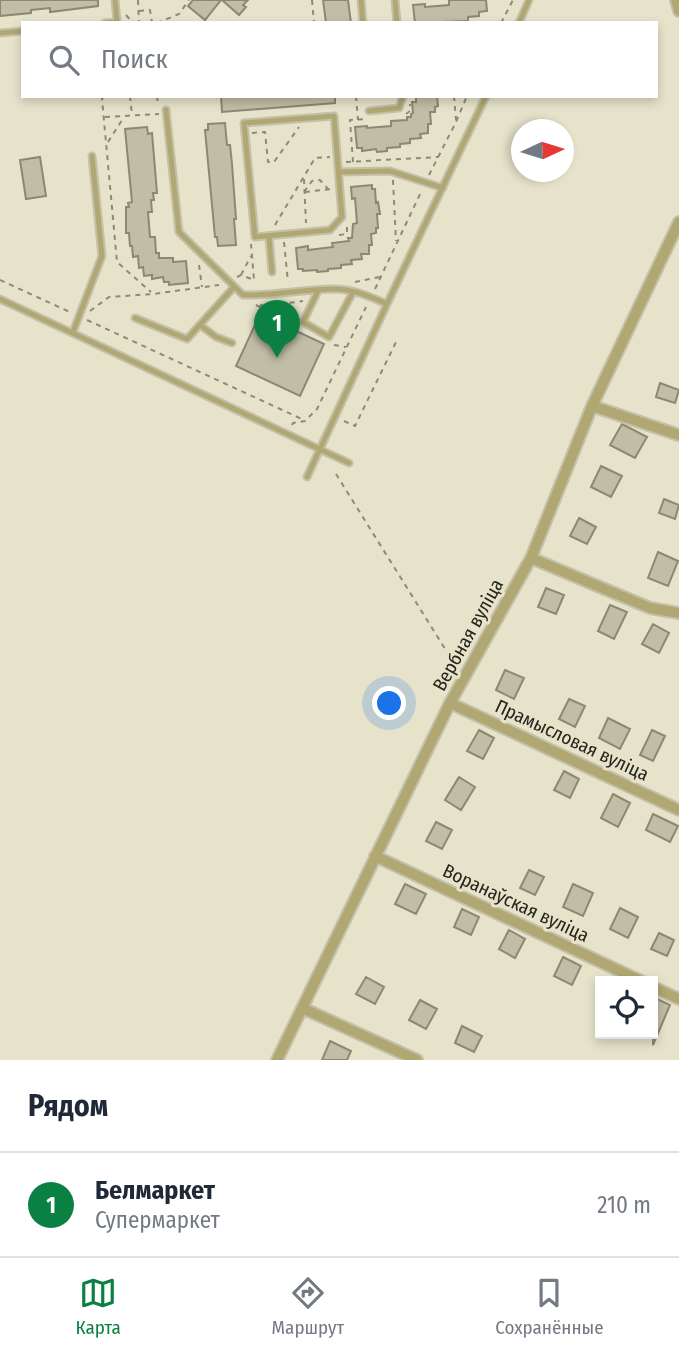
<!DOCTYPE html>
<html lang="ru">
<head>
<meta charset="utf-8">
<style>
  :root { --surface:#fff; --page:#f2f2f3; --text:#1f2937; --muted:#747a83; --line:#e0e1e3; --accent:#0b8043 }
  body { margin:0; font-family:"Fira Sans Condensed",sans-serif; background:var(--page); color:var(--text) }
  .controls { position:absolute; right:21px; bottom:21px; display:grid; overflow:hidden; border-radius:0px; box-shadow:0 4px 10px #0003 }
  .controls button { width:63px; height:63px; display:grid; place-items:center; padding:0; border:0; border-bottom:2px solid var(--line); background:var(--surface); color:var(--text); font:35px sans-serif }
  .compass { position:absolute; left:511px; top:119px; width:63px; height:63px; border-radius:50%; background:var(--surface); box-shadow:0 4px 10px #0003; rotate:86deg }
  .you { position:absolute; left:390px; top:704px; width:24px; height:24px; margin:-18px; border:5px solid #fff; border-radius:50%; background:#1a73e8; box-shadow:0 0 0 10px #1a73e833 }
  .badge { display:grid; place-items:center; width:46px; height:46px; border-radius:50%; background:var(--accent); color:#fff; font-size:23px; font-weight:700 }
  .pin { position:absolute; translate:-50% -58px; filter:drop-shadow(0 2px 4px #0008) }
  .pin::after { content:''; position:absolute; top:37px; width:24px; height:21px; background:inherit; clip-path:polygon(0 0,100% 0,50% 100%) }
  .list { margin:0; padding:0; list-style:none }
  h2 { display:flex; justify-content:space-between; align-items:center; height:91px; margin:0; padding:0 28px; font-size:30px }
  h2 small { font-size:23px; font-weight:400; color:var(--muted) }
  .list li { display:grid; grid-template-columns:46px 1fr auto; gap:21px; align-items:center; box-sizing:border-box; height:105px; padding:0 28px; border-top:2px solid var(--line) }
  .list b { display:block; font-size:26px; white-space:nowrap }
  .list p { margin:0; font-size:23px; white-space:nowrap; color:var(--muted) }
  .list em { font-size:23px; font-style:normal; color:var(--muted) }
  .icon { flex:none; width:38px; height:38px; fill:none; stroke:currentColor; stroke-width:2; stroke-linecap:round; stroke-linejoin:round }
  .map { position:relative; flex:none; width:679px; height:1060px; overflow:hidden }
  .search { position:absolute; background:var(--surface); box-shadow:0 4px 10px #0003; left:21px; right:21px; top:21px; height:77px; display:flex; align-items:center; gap:18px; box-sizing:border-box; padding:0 24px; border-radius:0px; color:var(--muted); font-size:26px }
  .sheet { height:196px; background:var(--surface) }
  nav { display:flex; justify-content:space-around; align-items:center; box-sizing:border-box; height:98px; border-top:2px solid var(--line); background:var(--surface); font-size:19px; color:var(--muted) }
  nav a { display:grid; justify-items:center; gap:4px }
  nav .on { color:var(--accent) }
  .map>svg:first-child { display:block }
  .building { fill:#c2bea6; stroke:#8c8872; stroke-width:2 }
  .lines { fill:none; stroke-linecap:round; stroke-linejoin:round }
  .service-casing { stroke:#c4c1ab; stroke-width:9 }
  .minor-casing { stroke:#c4c1ab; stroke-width:14 }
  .path { stroke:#8d8a79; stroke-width:2; stroke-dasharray:5 5; stroke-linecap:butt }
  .service { stroke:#b1a772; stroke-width:5 }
  .minor { stroke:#b1a772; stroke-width:10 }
  .labels { text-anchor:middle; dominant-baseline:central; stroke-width:6; stroke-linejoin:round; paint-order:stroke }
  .street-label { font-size:19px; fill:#26241b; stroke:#e7e3cb }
</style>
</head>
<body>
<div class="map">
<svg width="679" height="1060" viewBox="0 0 679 1060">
  <rect width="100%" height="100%" fill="#e7e3cb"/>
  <!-- building -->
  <path class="building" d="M0 0H98V6L50 12V8L31 10V13L0 16Z
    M193 0H221L205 20 188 6Z
    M222 0H248L243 5 246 7 239 15Z
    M323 0H348L351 23H326Z
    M449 0H486L487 11 479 12V16L468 17V21L415 23 413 5 425 4V7L449 5Z
    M221 96H335V103L222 112Z
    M416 96H437L438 106 435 107V112H430L431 124H428V133L420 134 421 138 410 139V143L400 144V147L387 148V151L377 152 376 149 362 151V148H357L355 127 367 126V128L391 126V121L407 120V117H411V114L413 113 412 102H416Z
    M225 123 227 145H230L232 164 236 219H234L236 245 218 246 217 237H215L205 130H208V124Z
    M147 127 148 134 152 133 157 193H153L154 200H151L152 212H148L150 237H155L156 253H159V258H173V262L186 261 188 283 169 285V282H164L163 277 152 279V275L144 276 143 267 139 268 138 256 133 257 132 246H130L129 233H126V207H129L128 203 132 202 125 129Z
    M40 157 46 196 26 199 20 160Z
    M372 185V189H375L376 203 378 202 380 214H377L378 228H376V233L371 234 372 245H369V254H361L362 259 351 260 352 264 341 265V268L328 269V271L317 272V270L303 271V269H298L296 248 308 246V250L333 247 332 243 349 241 348 238H352L353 224 357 223 355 198 352 199 351 187Z
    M260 314 324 344 300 396 236 366Z
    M660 383 679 390 675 403 656 397Z
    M622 424 647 437 635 458 610 445Z
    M601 466 622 476 611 497 591 487Z
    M664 499 679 505 675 519 659 513Z
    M579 518 596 527 587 544 570 536Z
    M658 552 678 561 668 586 648 578Z
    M546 588 564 595 556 614 538 607Z
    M610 605 627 612 614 639 598 631Z
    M653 624 669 633 659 653 642 644Z
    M505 670 524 678 514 699 496 690Z
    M569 699 585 706 575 727 559 719Z
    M608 718 630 729 620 749 599 738Z
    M479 730 494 738 483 759 467 751Z
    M652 730 665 736 653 761 640 755Z
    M564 771 579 779 570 798 554 790Z
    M459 777 475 787 461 810 445 800Z
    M613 794 630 803 618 827 601 818Z
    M653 814 678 826 670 842 646 830Z
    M436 822 452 830 442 849 426 841Z
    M529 870 544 877 535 895 520 888Z
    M405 884 426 894 416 914 395 904Z
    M573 884 593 893 583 916 563 907Z
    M620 908 638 917 628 938 610 929Z
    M462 909 479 917 471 935 454 927Z
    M509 930 525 939 515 958 499 949Z
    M659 933 674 940 667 956 651 949Z
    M563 957 581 966 572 985 554 976Z
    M366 977 384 987 375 1004 356 994Z
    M653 997 670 1005 653 1045Z
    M420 1000 437 1009 426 1029 409 1020Z
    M462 1026 482 1036 474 1052 455 1043Z
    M330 1041 351 1051 347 1060H322Z"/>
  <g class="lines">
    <defs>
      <path id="service" d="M361 0 363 23
        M395 0 397 23
        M105 23 117 22 115 0
        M519 23 529 0
        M0 33 23 31
        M166 110 179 232 243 295C274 296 304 289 335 289 353 289 371 297 387 304
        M369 111 399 108 403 96
        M334 116 342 217 330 230 255 237 244 123Z
        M339 172 390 171 443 188
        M269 237 272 272
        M318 291 303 322 329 337 353 292
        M0 299 349 463
        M135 318 187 339 234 287
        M200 325 216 337 232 343
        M73 332 102 256 92 156
        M307 477 387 304 486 96"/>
      <path id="minor" d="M676 0 679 11
        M592 406 679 435
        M531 558 650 608 679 613
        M450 703 679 810
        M375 856 641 981
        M653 987 679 999
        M302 1008 417 1060
        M277 1060 450 703 531 558 592 406 679 222"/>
    </defs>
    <!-- service casing -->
    <use href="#service" class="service-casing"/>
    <!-- minor casing -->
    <use href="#minor" class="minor-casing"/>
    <!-- path -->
    <path class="path" d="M138 0 139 23
      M312 0 314 23
      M139 11 150 10 152 23
      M126 15 133 23
      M157 23 179 14 189 0
      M501 23 513 0
      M104 96 102 99 117 262 151 292
      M130 96 132 115
      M157 96 158 106
      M356 96 358 120
      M454 96 456 120
      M406 114 410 111V104
      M105 117 159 114
      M252 133 265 132 268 162H274L299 127
      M108 142 124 117
      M346 162 438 157
      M353 162 350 120 366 119
      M429 175 456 122 467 96
      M304 179 306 223
      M393 180 396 241
      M304 192 312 181 320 180 328 189
      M305 192 331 189
      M275 225 315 158 330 157
      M339 235 347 234V227
      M284 242 288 282
      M199 265 202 287
      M241 275 251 256
      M237 277 241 275 254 280 251 244
      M0 280 72 313
      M355 282 380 277
      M375 289 422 190
      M256 305 295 325
      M260 305 267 306 303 301
      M90 311 109 297 153 294 219 285
      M87 320 304 420
      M334 345 346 347
      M344 421 355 426 397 340
      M292 425 293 423 305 421 317 409 366 307
      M336 474 457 668"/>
    <!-- service -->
    <use href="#service" class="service"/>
    <!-- minor -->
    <use href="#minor" class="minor"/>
  </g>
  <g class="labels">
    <!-- street labels -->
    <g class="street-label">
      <text transform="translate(468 635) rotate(-61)">Вербная вуліца</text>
      <text transform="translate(572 740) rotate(25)">Прамысловая вуліца</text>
      <text transform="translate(516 903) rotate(25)">Воранаўская вуліца</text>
    </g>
  </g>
</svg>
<div class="controls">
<button><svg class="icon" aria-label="locate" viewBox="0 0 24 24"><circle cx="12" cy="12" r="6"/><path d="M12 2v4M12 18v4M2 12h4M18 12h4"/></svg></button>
</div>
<svg class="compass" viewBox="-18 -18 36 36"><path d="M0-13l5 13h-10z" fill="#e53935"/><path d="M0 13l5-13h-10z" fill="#747a83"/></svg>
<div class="you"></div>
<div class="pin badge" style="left:277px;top:358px">1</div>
<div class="search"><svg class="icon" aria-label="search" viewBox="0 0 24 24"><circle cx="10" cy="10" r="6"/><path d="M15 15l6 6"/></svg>Поиск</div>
</div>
<section class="sheet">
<h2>Рядом<small></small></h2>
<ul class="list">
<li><span class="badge">1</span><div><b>Белмаркет</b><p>Супермаркет</p></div><em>210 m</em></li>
</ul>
</section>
<nav>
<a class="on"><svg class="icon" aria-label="map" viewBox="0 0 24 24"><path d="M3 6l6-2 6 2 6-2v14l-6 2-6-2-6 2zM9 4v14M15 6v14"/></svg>Карта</a>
<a><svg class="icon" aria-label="directions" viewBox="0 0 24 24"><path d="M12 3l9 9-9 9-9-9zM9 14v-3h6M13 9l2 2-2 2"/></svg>Маршрут</a>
<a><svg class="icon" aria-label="saved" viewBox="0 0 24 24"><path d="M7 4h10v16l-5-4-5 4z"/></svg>Сохранённые</a>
</nav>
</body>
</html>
